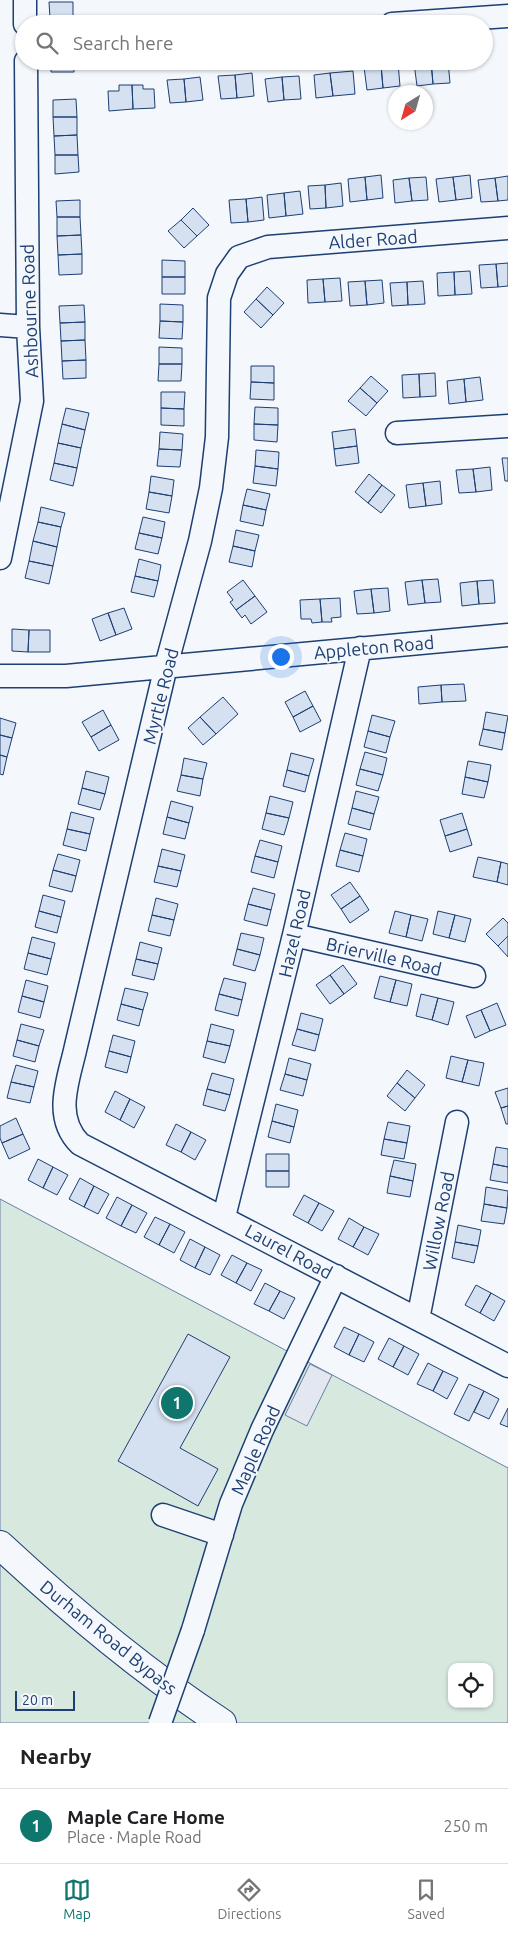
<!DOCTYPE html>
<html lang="en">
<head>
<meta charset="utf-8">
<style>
  :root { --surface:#fff; --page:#f2f2f2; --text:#202124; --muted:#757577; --line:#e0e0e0; --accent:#0f766e }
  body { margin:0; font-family:Ubuntu,sans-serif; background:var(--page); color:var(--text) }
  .controls { position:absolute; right:15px; bottom:15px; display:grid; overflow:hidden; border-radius:10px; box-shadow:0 1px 4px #0004 }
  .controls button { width:45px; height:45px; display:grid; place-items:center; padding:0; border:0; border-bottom:1px solid var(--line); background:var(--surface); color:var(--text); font:25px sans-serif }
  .compass { position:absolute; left:388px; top:85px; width:45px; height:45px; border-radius:50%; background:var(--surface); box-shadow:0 1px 4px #0004; rotate:217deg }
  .scale { position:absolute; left:15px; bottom:12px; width:60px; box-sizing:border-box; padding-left:5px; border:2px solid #1d3f73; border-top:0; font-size:14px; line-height:18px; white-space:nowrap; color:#1d3f73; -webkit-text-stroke:4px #f4f7fb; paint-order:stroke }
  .you { position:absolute; left:280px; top:656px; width:18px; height:18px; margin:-12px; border:4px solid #fff; border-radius:50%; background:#1a73e8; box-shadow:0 0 0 8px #1a73e833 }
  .badge { display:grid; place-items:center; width:32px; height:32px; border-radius:50%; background:var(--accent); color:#fff; font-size:16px; font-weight:700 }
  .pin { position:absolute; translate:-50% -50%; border:2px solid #fff; box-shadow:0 1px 5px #0006 }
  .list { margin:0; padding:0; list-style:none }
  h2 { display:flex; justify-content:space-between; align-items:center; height:65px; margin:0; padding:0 20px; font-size:21px }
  h2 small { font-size:16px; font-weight:400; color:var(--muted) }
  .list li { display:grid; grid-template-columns:32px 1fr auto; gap:15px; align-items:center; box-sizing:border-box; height:75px; padding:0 20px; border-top:1px solid var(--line) }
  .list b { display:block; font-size:19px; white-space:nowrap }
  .list p { margin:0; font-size:16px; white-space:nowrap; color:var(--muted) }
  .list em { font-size:16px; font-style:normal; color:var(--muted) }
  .icon { flex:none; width:28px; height:28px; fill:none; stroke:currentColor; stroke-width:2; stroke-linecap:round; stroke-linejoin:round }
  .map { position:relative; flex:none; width:508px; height:1723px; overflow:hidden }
  .search { position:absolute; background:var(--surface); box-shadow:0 1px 4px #0004; left:15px; right:15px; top:15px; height:55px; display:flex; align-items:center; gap:12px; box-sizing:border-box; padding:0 18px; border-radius:28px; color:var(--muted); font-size:19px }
  .sheet { height:140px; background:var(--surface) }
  nav { display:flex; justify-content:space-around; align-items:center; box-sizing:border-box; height:70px; border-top:1px solid var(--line); background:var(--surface); font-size:14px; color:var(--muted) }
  nav a { display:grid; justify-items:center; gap:2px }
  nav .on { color:var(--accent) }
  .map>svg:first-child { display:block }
  .green { fill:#d7e8df; stroke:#687fa3; fill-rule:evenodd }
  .parking { fill:#e3e8f0; stroke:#687fa3 }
  .building { fill:#d5e0f0; stroke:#1d3f73 }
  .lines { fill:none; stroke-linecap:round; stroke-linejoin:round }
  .minor-casing { stroke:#1d3f73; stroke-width:25 }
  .major-casing { stroke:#1d3f73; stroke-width:30 }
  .minor { stroke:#f4f7fb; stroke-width:22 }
  .major { stroke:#f4f7fb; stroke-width:28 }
  .minor-bridge-casing { stroke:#1d3f73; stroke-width:25; stroke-linecap:butt }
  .minor-bridge { stroke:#f4f7fb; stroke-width:22 }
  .labels { text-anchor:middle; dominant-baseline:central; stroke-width:4; stroke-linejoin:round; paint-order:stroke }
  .street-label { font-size:18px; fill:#1d3f73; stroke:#f4f7fb }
</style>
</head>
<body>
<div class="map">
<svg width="508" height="1723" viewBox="0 0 508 1723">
  <rect width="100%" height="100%" fill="#f4f7fb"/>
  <!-- green -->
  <path class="green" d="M0 1199 508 1468V1723H0ZM452 1667H489V1704H452Z"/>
  <!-- parking -->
  <path class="parking" d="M310 1364 332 1375 307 1426 285 1415Z"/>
  <!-- building -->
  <path class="building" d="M49 2H73V17L50 18Z
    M73 17 74 24H50V18Z
    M51 61H74V72H51Z
    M431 61H448L450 83 433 84Z
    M431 61 433 84 417 86 414 63Z
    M398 63 400 86 383 88 381 65Z
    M381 65 383 88 367 90 364 67Z
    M353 71 355 94 333 96 330 73Z
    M252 73 254 96 237 98 235 75Z
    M330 73 333 96 316 98 314 75Z
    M235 75 237 98 221 99 218 76Z
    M299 76 301 99 284 100 282 77Z
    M200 77 203 100 186 102 184 79Z
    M282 77 284 100 268 102 265 79Z
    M184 79 186 102 170 103 167 80Z
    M119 85H132L133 109 109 111 108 91H119Z
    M132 85H143V89H154L155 108 133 109Z
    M76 99 77 117H53V100Z
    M53 117H77V135L54 136Z
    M77 135 78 155H55L54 136Z
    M55 155H78L79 172 55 174Z
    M381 175 383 198 367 200 365 177Z
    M470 175 472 198 456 200 453 177Z
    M508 176V200L498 201 495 178Z
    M365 177 367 200 350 202 348 179Z
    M426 177 428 200 412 201 409 178Z
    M453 177 456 200 439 202 436 179Z
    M409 178 412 201 395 203 393 180Z
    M495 178 498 201 481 202 478 180Z
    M341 183 343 206 326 208 325 185Z
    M325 185 326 208 310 209 308 186Z
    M300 191 303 214 286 216 284 193Z
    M284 193 286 216 269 218 267 195Z
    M262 197 264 220 248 222 246 199Z
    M246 199 248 222 231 223 229 200Z
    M80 200V217H57L56 201Z
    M193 208 209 225 197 236 181 220Z
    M57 217H80L81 235 57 236Z
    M181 220 197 236 184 248 168 231Z
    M81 235 82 254 58 255 57 236Z
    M82 254V274L59 275 58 255Z
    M162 260 185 261V277H162Z
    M508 263V286L498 287 496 264Z
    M496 264 498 287 481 288 479 265Z
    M470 271 472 294 455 295 454 272Z
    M454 272 455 295 438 296 437 273Z
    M162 277H185V294H162Z
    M340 278 342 301 325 302 323 279Z
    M323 279 325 302 308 303 307 280Z
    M382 280 384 303 367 305 365 281Z
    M365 281 367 305 350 306 348 282Z
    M423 281 425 304 408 305 407 282Z
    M407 282 408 305 392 306 390 283Z
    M267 287 284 303 273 315 256 299Z
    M256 299 273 315 261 328 244 312Z
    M160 304 183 305V322L160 321Z
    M84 305 85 322 60 323 59 306Z
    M160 321 183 322 182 339 159 338Z
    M85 322V340L61 341 60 323Z
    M85 340 86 360 62 361 61 341Z
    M159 347 182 348V364H159Z
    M86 360V378L63 379 62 361Z
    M159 364H182L181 381H158Z
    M251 366H274V383L251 382Z
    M435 373 436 396 420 397 419 374Z
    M419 374 420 397 403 398 402 375Z
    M371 376 388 391 377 403 360 388Z
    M480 377 483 400 466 402 464 379Z
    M464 379 466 402 449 404 447 381Z
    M251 382 274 383V400L250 399Z
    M360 388 377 403 366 416 348 401Z
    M161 392H185L184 409 161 408Z
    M255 407 278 408V425L254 424Z
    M66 408 89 413 85 430 62 424Z
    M161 408 184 409V426L161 425Z
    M62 424 85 430 81 448 58 443Z
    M254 424 278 425 277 442 254 440Z
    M355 429 357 446 334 449 332 432Z
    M160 432 183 434 182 450 159 449Z
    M58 443 81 448 77 468 54 463Z
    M357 446 359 463 336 466 334 449Z
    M159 449 182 450 180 467 157 466Z
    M256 450 279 452 278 469 255 466Z
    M502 458H508V481H505Z
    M54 463 77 468 73 486 50 480Z
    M255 466 278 469 276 486 253 483Z
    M490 467 492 490 476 492 473 469Z
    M473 469 476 492 459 493 456 470Z
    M369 474 382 485 368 503 355 492Z
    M151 476 174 480 172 496 149 492Z
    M440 481 442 504 426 506 423 483Z
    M423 483 426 506 409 508 406 485Z
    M382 485 395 495 381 513 368 503Z
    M247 489 270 494 266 510 243 505Z
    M149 492 172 496 169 513 146 509Z
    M243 505 266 510 263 526 240 521Z
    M41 507 65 513 61 527 38 522Z
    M143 517 165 522 162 538 139 533Z
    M38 522 61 527 57 547 33 541Z
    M236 530 259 535 255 551 233 546Z
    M139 533 162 538 158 554 135 549Z
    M33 541 57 547 53 566 29 561Z
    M233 546 255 551 252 567 229 562Z
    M139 559 161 565 158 581 135 576Z
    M29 561 53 566 49 584 25 578Z
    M135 576 158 581 154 597 131 592Z
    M438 579 441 602 425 603 422 580Z
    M243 580 255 596 236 610 230 602 233 600 227 592Z
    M422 580 425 603 408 605 405 582Z
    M493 580 495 603 479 604 477 581Z
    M477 581 479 604 462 606 460 583Z
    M388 588 390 611 374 613 371 589Z
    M371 589 374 613 357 614 354 591Z
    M255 596 267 612 251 624 245 615 242 618 236 610Z
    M340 598 341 617 331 618 332 622H322L320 599Z
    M320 599 322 622 312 623 311 619H301L300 600Z
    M124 608 132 629 116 635 108 613Z
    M108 613 116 635 100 641 92 619Z
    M12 629 29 630 28 652 12 651Z
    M29 630H50V652H28Z
    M464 684 466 701 442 702 441 685Z
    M441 685 442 702 419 704 418 687Z
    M305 691 313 706 293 717 285 702Z
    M223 697 238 714 216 734 200 717Z
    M313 706 321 721 300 732 293 717Z
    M103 710 111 725 91 737 82 722Z
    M486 712 508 716 505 733 483 729Z
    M372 715 395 721 390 737 368 731Z
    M200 717 216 734 203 745 188 728Z
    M0 718 16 723 12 738 0 735Z
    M111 725 119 740 99 751 91 737Z
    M483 729 505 733 502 750 479 745Z
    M368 731 390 737 386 753 364 747Z
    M0 735 12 738 7 757 0 755Z
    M365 752 387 758 383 775 360 769Z
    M291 753 314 759 309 776 287 770Z
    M0 755 7 757 3 775 0 774Z
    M184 758 207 763 203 779 181 775Z
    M468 761 491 765 488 782 465 777Z
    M360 769 383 775 378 791 356 785Z
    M287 770 309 776 305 792 283 786Z
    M86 771 109 777 105 794 82 788Z
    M181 775 203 779 200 796 177 791Z
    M465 777 488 782 484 798 462 794Z
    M82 788 105 794 100 810 78 804Z
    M356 791 379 797 374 814 352 808Z
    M270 796 293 802 289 818 266 813Z
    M171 801 193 807 189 823 167 817Z
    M352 808 374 814 370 830 348 824Z
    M71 812 94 818 90 834 67 829Z
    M266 813 289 818 284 835 262 829Z
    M462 813 467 829 445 836 440 820Z
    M167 817 189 823 185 839 163 834Z
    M67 829 90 834 86 851 63 845Z
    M467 829 472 845 450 852 445 836Z
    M345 833 367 839 363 856 340 850Z
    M260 840 282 846 278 862 255 856Z
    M162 849 185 855 181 871 158 866Z
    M340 850 363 856 359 872 336 866Z
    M58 854 80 860 76 876 53 870Z
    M255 856 278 862 274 878 251 872Z
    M478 857 501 862 497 882 473 877Z
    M501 862 508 864V885L497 882Z
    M158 866 181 871 177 887 154 882Z
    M53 870 76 876 72 892 49 886Z
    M350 882 360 896 341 909 331 895Z
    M253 888 275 894 271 910 248 904Z
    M43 895 65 901 61 917 39 911Z
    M360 896 369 910 350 923 341 909Z
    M156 898 178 904 174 920 152 915Z
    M248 904 271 910 267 926 244 920Z
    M39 911 61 917 57 933 35 927Z
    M395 911 411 915 406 937 389 933Z
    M438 911 455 915 449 938 433 934Z
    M152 915 174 920 170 936 148 931Z
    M411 915 428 919 422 941 406 937Z
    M455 915 471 919 465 942 449 938Z
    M503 918 508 923V936L498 946 486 934Z
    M241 933 264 938 260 955 237 949Z
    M508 936V957L498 946Z
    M32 937 55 943 51 959 28 953Z
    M140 942 162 948 158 964 136 959Z
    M237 949 260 955 255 971 233 965Z
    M28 953 51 959 47 975 24 969Z
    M136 959 158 964 154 980 132 975Z
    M343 965 357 984 344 994 330 975Z
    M330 975 344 994 330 1004 316 985Z
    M380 976 396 980 390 1002 374 998Z
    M224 978 246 983 242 1000 219 994Z
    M26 980 48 986 44 1002 22 996Z
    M396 980 412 984 407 1006 390 1002Z
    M125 988 148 993 143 1010 121 1004Z
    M219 994 242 1000 238 1016 215 1010Z
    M421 994 438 998 432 1020 416 1016Z
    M22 996 44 1002 40 1018 18 1012Z
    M438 998 454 1002 448 1025 432 1020Z
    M497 1003 506 1025 490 1031 481 1010Z
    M121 1004 143 1010 139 1026 117 1020Z
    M481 1010 490 1031 475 1038 466 1016Z
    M301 1013 323 1019 319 1035 297 1029Z
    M21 1024 44 1030 39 1046 17 1040Z
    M211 1024 234 1030 230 1046 207 1041Z
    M297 1029 319 1035 315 1051 292 1045Z
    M113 1035 135 1041 131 1057 109 1051Z
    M17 1040 39 1046 35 1062 13 1056Z
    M207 1041 230 1046 225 1063 203 1057Z
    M109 1051 131 1057 127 1073 105 1067Z
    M451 1056 468 1060 462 1082 446 1078Z
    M289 1058 311 1064 307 1080 285 1074Z
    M468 1060 484 1063 479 1086 462 1082Z
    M16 1065 38 1071 34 1087 11 1082Z
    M407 1070 425 1085 415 1098 397 1083Z
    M212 1073 234 1079 230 1095 207 1089Z
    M285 1074 307 1080 303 1096 280 1090Z
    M11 1082 34 1087 30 1103 7 1098Z
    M397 1083 415 1098 405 1111 387 1096Z
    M508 1088V1106L501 1108 495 1092Z
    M207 1089 230 1095 225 1111 203 1105Z
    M115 1091 130 1099 120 1120 105 1112Z
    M130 1099 145 1107 134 1128 120 1120Z
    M276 1104 298 1110 294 1127 272 1121Z
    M508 1106V1124H506L501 1108Z
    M16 1118 23 1134 2 1143 0 1138V1126Z
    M272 1121 294 1127 290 1143 268 1137Z
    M388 1122 410 1126 407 1143 384 1139Z
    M176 1124 191 1132 181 1152 166 1145Z
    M191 1132 206 1140 195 1160 181 1152Z
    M23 1134 30 1149 9 1159 2 1143Z
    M384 1139 407 1143 404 1159 381 1155Z
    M496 1147 508 1149V1167L493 1164Z
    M266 1154H289V1171H266Z
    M38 1159 53 1167 43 1188 28 1180Z
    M394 1160 416 1164 413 1181 390 1176Z
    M493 1164 508 1167V1183L490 1180Z
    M53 1167 68 1175 57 1195 43 1188Z
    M266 1171H289V1187H266Z
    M390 1176 413 1181 410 1197 387 1193Z
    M80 1178 94 1186 84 1207 69 1199Z
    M94 1186 109 1194 98 1214 84 1207Z
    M486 1187 508 1191 507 1208 484 1204Z
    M304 1195 319 1203 308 1223 293 1215Z
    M117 1197 132 1205 121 1226 106 1218Z
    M319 1203 334 1211 322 1231 308 1223Z
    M484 1204 507 1208 504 1224 481 1221Z
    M132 1205 147 1213 136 1233 121 1226Z
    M155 1217 170 1224 159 1245 144 1237Z
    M349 1218 364 1227 353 1247 338 1239Z
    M170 1224 185 1232 174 1253 159 1245Z
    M458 1225 481 1230 478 1246 455 1242Z
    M364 1227 379 1234 368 1255 353 1247Z
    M190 1239 205 1247 195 1268 180 1260Z
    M455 1242 478 1246 474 1263 452 1258Z
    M205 1247 220 1255 210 1275 195 1268Z
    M232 1255 247 1263 236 1283 221 1275Z
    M247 1263 262 1270 251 1291 236 1283Z
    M265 1283 280 1291 269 1311 254 1304Z
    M476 1285 491 1293 480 1313 465 1305Z
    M280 1291 295 1298 284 1319 269 1311Z
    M491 1293 505 1301 494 1321 480 1313Z
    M344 1327 359 1334 349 1355 334 1347Z
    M188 1334 230 1357 180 1448 218 1469 198 1506 118 1461Z
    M359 1334 374 1342 364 1362 349 1355Z
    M389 1338 404 1346 393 1367 378 1359Z
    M404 1346 419 1354 408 1375 393 1367Z
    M428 1363 443 1371 433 1391 417 1384Z
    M443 1371 458 1378 447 1399 433 1391Z
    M469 1384 484 1391 469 1421 454 1414Z
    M484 1391 499 1399 489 1419 474 1412Z
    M508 1408V1427L500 1424Z"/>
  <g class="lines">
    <defs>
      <path id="minor" d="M25 0V24
        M392 24 508 16
        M508 228 268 247 239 257 227 274 219 298 217 437 211 488 200 541 166 666 76 1046C69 1079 52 1116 80 1144L508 1366
        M0 325 28 327
        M397 433 508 426
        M0 558 32 401 28 327 26 61
        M0 676H66L508 635
        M294 935 474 976
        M224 1217 294 935 360 648
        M418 1319 457 1122
        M163 1515 222 1535
        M193 1630 231 1504 262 1430 336 1276"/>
      <path id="major" d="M0 1545C70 1610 142 1671 222 1723"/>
    </defs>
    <!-- minor casing -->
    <use href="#minor" class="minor-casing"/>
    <!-- major casing -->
    <use href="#major" class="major-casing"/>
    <!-- minor -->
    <use href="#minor" class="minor"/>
    <!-- major -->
    <use href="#major" class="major"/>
    <defs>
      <path id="minor-bridge" d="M160 1723 193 1630"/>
    </defs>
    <!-- minor-bridge casing -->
    <use href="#minor-bridge" class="minor-bridge-casing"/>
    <!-- minor-bridge -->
    <use href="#minor-bridge" class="minor-bridge"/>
  </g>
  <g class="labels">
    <!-- street labels -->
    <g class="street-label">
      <text transform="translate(373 239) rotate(-4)">Alder Road</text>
      <text transform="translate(29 311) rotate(-92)">Ashbourne Road</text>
      <text transform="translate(374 647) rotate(-5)">Appleton Road</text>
      <text transform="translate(160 696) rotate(-76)">Myrtle Road</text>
      <text transform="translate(294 933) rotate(-77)">Hazel Road</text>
      <text transform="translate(384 956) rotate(13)">Brierville Road</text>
      <text transform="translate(438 1221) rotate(-79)">Willow Road</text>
      <text transform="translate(289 1251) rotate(28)">Laurel Road</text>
      <text transform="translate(255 1450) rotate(-66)">Maple Road</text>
      <text transform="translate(109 1637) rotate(39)">Durham Road Bypass</text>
    </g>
  </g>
</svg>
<div class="controls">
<button><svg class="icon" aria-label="locate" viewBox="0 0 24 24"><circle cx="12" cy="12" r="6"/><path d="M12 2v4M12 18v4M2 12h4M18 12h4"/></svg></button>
</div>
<svg class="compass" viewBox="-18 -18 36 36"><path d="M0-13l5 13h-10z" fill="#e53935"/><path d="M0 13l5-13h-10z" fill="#757577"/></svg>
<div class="scale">20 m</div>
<div class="you"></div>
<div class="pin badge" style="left:177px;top:1403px">1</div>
<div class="search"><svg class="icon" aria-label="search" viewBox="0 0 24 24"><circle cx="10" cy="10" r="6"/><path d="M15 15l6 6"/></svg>Search here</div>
</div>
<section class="sheet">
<h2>Nearby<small></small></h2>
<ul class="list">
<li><span class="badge">1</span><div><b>Maple Care Home</b><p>Place · Maple Road</p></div><em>250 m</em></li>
</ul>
</section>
<nav>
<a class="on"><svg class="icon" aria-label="map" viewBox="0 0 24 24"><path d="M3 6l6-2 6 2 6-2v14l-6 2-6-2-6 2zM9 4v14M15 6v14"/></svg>Map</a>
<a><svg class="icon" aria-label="directions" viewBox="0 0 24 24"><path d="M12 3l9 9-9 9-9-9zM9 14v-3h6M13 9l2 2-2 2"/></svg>Directions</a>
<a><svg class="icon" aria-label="saved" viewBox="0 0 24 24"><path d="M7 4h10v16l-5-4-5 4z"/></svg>Saved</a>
</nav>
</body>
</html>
